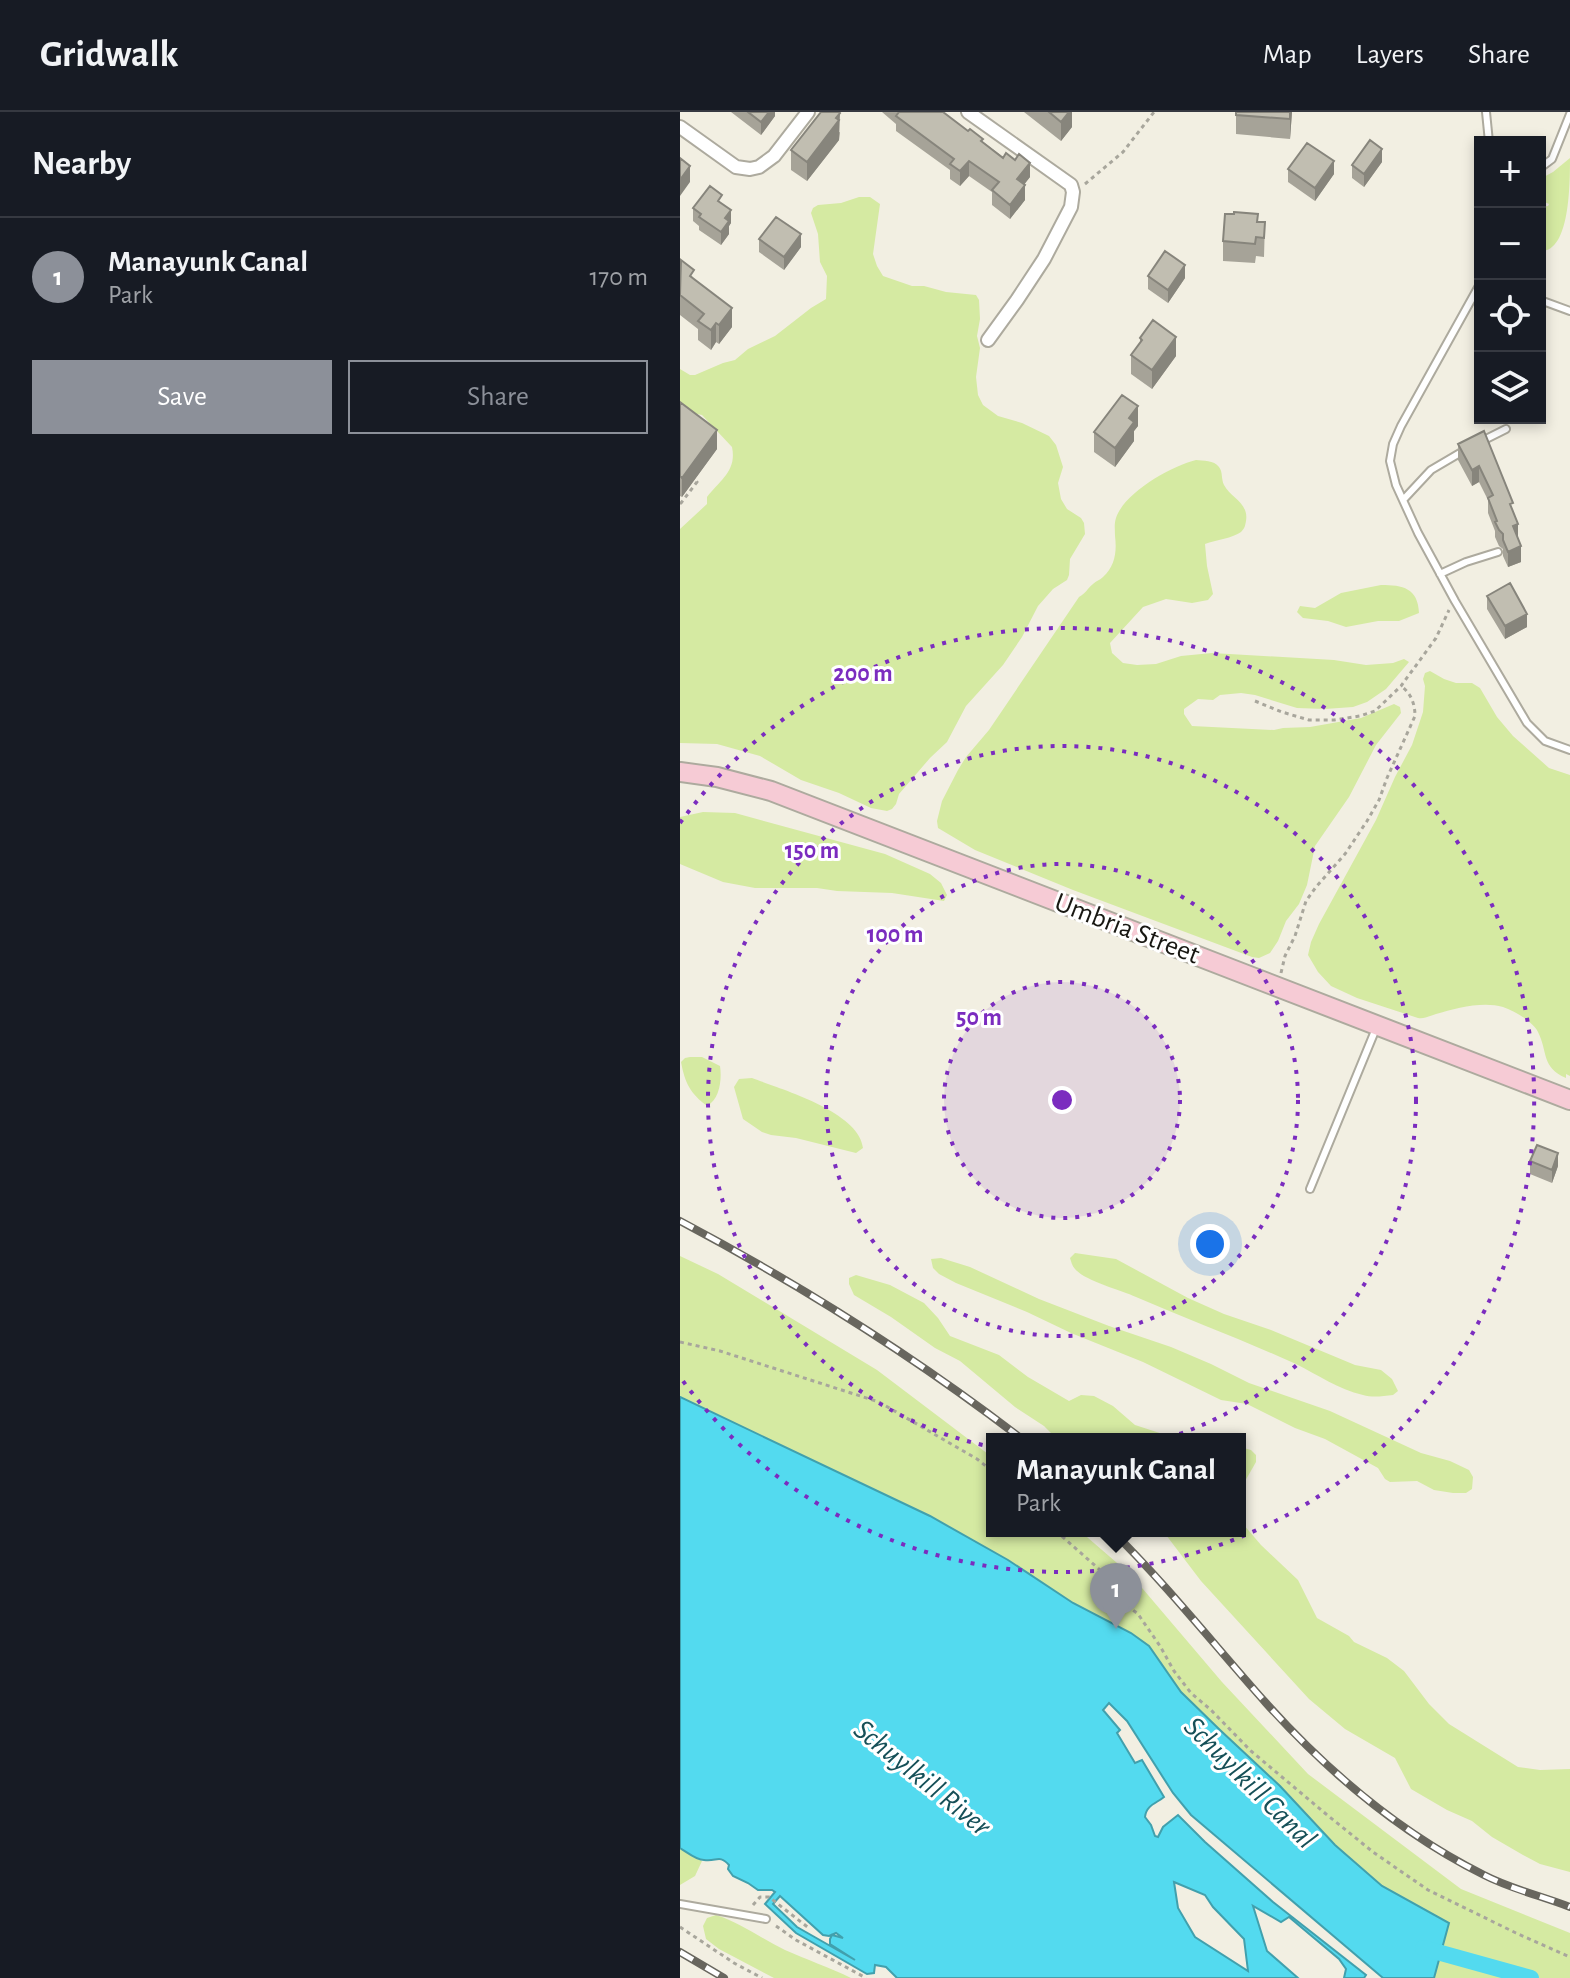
<!DOCTYPE html>
<html lang="en">
<head>
<meta charset="utf-8">
<style>
  :root { --surface:#171b24; --page:#242831; --text:#f1f3f6; --muted:#9ea1a6; --line:#363941; --accent:#8c9099 }
  body { margin:0; font-family:"Alegreya Sans",sans-serif; background:var(--page); color:var(--text) }
  .controls { position:absolute; right:24px; top:24px; display:grid; overflow:hidden; border-radius:0px; box-shadow:0 4px 12px #0003 }
  .controls button { width:72px; height:72px; display:grid; place-items:center; padding:0; border:0; border-bottom:2px solid var(--line); background:var(--surface); color:var(--text); font:40px sans-serif }
  .you { position:absolute; left:530px; top:1132px; width:28px; height:28px; margin:-20px; border:6px solid #fff; border-radius:50%; background:#1a73e8; box-shadow:0 0 0 12px #1a73e833 }
  .badge { display:grid; place-items:center; width:52px; height:52px; border-radius:50%; background:var(--accent); color:#fff; font-size:26px; font-weight:700 }
  .pin { position:absolute; translate:-50% -66px; filter:drop-shadow(0 2px 4px #0008) }
  .pin::after { content:''; position:absolute; top:42px; width:28px; height:24px; background:inherit; clip-path:polygon(0 0,100% 0,50% 100%) }
  .popup { position:absolute; left:306px; top:1321px; width:260px; height:104px; box-sizing:border-box; display:grid; place-content:center; border-radius:0px; background:var(--surface); filter:drop-shadow(0 2px 6px #0005); font-size:26px; white-space:nowrap; color:var(--muted) }
  .popup b { font-size:30px; color:var(--text) }
  .popup::after { content:''; position:absolute; left:50%; top:100%; margin-left:-16px; border:16px solid transparent; border-top-color:var(--surface) }
  .list { margin:0; padding:0; list-style:none }
  h2 { display:flex; justify-content:space-between; align-items:center; height:104px; margin:0; padding:0 32px; font-size:34px }
  h2 small { font-size:26px; font-weight:400; color:var(--muted) }
  .list li { display:grid; grid-template-columns:52px 1fr auto; gap:24px; align-items:center; box-sizing:border-box; height:120px; padding:0 32px; border-top:2px solid var(--line) }
  .list b { display:block; font-size:30px; white-space:nowrap }
  .list p { margin:0; font-size:26px; white-space:nowrap; color:var(--muted) }
  .list em { font-size:26px; font-style:normal; color:var(--muted) }
  .actions { display:flex; gap:16px; padding:24px 32px }
  .actions a { flex:1; padding:18px 0; border:2px solid var(--accent); border-radius:0px; text-align:center; font-size:28px; color:var(--accent) }
  .actions .main { background:var(--accent); color:#fff }
  .icon { flex:none; width:44px; height:44px; fill:none; stroke:currentColor; stroke-width:2; stroke-linecap:round; stroke-linejoin:round }
  .map { position:relative; flex:none; width:890px; height:1866px; overflow:hidden }
  header { display:flex; align-items:center; gap:48px; box-sizing:border-box; height:112px; padding:0 40px; background:var(--surface); border-bottom:2px solid var(--line) }
  header strong { font-size:38px }
  nav { display:flex; gap:44px; margin-inline-start:auto; font-size:28px }
  main { display:flex }
  aside { flex:1; background:var(--surface) }
  .map>svg:first-child { display:block }
  .green { fill:#d5eaa2 }
  .water { fill:#53daef; stroke:#41a0ad; stroke-width:2; fill-rule:evenodd }
  .lines { fill:none; stroke-linecap:round; stroke-linejoin:round }
  .canal { stroke:#53daef; stroke-width:16 }
  .service-casing { stroke:#adaa9e; stroke-width:10 }
  .minor-casing { stroke:#adaa9e; stroke-width:16 }
  .secondary-casing { stroke:#adaa9e; stroke-width:22 }
  .path { stroke:#a8a69c; stroke-width:3; stroke-dasharray:4 4; stroke-linecap:butt }
  .service { stroke:#fff; stroke-width:6 }
  .minor { stroke:#fff; stroke-width:12 }
  .secondary { stroke:#f6cbd5; stroke-width:18 }
  .rail-casing { stroke:#68665e; stroke-width:8 }
  .rail { stroke:#fff; stroke-width:5; stroke-dasharray:15; stroke-linecap:butt }
  .wall { fill:#a6a398 }
  .shaded-wall { fill:#87857c }
  .building { fill:#c1beb1; stroke:#87857c; stroke-width:2 }
  .ring { fill:none; stroke:#7b2cbf; stroke-width:4; stroke-dasharray:4 8 }
  .labels { text-anchor:middle; dominant-baseline:central; stroke-width:6; stroke-linejoin:round; paint-order:stroke }
  .street-label { font-size:28px; fill:#181712; stroke:#fff }
  .water-label { font-size:30px; font-style:italic; fill:#165058; stroke:#fff }
  .centre { fill:#7b2cbf; stroke:#fff; stroke-width:4 }
  .ring-label { font-size:24px; text-anchor:middle; font-weight:bold; fill:#7b2cbf; stroke:#fff; stroke-width:6; stroke-linejoin:round; paint-order:stroke }
</style>
</head>
<body>
<header>
<strong>Gridwalk</strong>
<nav><a>Map</a><a>Layers</a><a>Share</a></nav>
</header>
<main>
<aside>
<h2>Nearby<small></small></h2>
<ul class="list">
<li><span class="badge">1</span><div><b>Manayunk Canal</b><p>Park</p></div><em>170 m</em></li>
</ul>
<div class="actions"><a class="main">Save</a><a>Share</a></div>
</aside>
<div class="map">
<svg width="890" height="1866" viewBox="0 0 890 1866">
  <rect width="100%" height="100%" fill="#f2efe2"/>
  <!-- green -->
  <path class="green" d="M890 46C890 73 890 141 860 139V95L868 94 869 92 860 88V67L873 60Z
    M179 85H190L200 92 193 142 197 154 203 164 232 174H244L266 180 296 183 299 188 300 207 297 224 300 236 296 265 298 283 303 293 318 304 342 311 369 324 376 333 383 355 378 371 381 387 387 397 401 406 404 411 405 422 390 447 389 463 387 468 373 477 358 494 342 525 323 553 286 594 267 630 250 646 219 682 216 692 212 697 207 699 191 696 159 681 121 668 80 644 37 632 0 631V417L27 392V385C40 368 57 359 52 335L22 303 12 301 0 293V257L10 263H15L43 251 55 248 68 237 95 224 131 196 146 187 147 164 140 150 138 122 131 101 133 96 138 93 161 91Z
    M516 348C523 349 534 348 539 355 543 360 541 367 544 373 551 386 569 391 566 409 565 414 565 416 561 420 553 426 536 428 525 432L527 454 533 482 528 488 512 491 486 487 463 495 430 531 432 541 443 551 457 553 476 552 501 544 532 541 654 548 686 553 713 551 724 547 729 550 706 577 687 590 673 595 645 597 617 596 575 583 561 581 540 583 533 588 518 587 504 597V602L512 614 594 618 603 616 630 615 681 606 714 592 720 595 721 601 696 633 669 685 635 734 627 773 619 792 606 809 598 829 590 841 579 846 572 845 393 778 295 738 258 716 257 709 262 689 278 658 286 645 309 618 399 485C406 481 407 477 413 472 416 469 420 468 423 465 435 454 437 440 435 424 435 418 434 412 436 406 444 381 491 354 516 348Z
    M701 473C723 473 738 476 739 501L719 509H698L666 515 648 509 623 506 617 500 620 494 635 496 661 481Z
    M750 559 764 567 776 571H792L800 576 817 605 833 624 869 656 890 663V964L886 962V966C861 955 868 940 858 920 853 910 835 899 823 895 803 889 776 896 756 902 749 904 745 907 738 906L677 886 651 874 638 860 628 843 631 830 639 812 696 708 715 665 732 633 743 600 745 574 743 567 745 561Z
    M23 700 55 701 205 742 250 762 261 771 267 783 264 789 212 781 157 779 137 776H75L43 770 0 752V705Z
    M10 945H22L40 954C42 967 40 987 27 994 10 981 5 971 1 950L5 946Z
    M72 966C101 977 180 1000 183 1036L176 1041 116 1026 91 1023 82 1020 63 1007 54 975 59 967Z
    M395 1141 436 1147 508 1186 544 1202 591 1218 675 1253 701 1258 712 1267 718 1279 713 1283C703 1284 693 1286 683 1283 658 1277 638 1263 616 1252 563 1228 509 1208 456 1185 441 1178 405 1169 395 1157 392 1154 391 1149 390 1146Z
    M0 1144 38 1162 197 1258 312 1345V1419H400L451 1463 542 1570 628 1662 781 1777 890 1821V1866H703L511 1703 493 1681 447 1609 429 1591 328 1448 250 1404 0 1285Z
    M261 1146 290 1155 359 1187 429 1214 491 1235 531 1252 569 1271 650 1299 741 1341 770 1349 789 1358 793 1365 792 1377 786 1381H773L754 1378 737 1369 710 1370 705 1367 698 1356 645 1327 615 1316 567 1292 541 1288 463 1250 391 1221 347 1200 276 1171 259 1162 253 1156 251 1147Z
    M176 1163 210 1173 244 1191 258 1206 270 1224 319 1243 348 1265 389 1289 401 1283 414 1284 433 1294 455 1313 489 1324V1321L502 1327H377L364 1314 335 1295 280 1249 255 1236 211 1205 174 1183 169 1172V1166Z
    M560 1335 571 1338 576 1343V1350L560 1378Z
    M560 1404 563 1412 581 1433 618 1468 637 1506 669 1524 674 1530 707 1546 724 1559 749 1592 769 1612 838 1655 860 1658 890 1657V1760L860 1752 843 1743 812 1725 792 1709 767 1698 731 1677 715 1646 665 1617 629 1587 521 1469 483 1419H560Z
    M0 1736 22 1749 15 1764 0 1773Z
    M36 1803C59 1810 82 1827 105 1838 127 1848 149 1855 171 1866H94L39 1837 26 1827 23 1814 27 1806Z"/>
  <!-- water -->
  <path class="water" d="M0 1285 250 1404 328 1448 393 1491 451 1521 469 1534 501 1580 540 1618 600 1674 655 1733 702 1774 769 1811 754 1866H703L511 1703 493 1681 447 1609 429 1591 423 1598 440 1618 437 1621 455 1651 462 1648 484 1685C477 1691 466 1693 465 1705L471 1713 475 1724 478 1725 483 1715 498 1703 525 1730 593 1790 686 1863 684 1866H664L666 1857 659 1847 609 1805 601 1810 573 1794 587 1839 618 1866H217L206 1855 195 1853 194 1861 187 1862 116 1821 85 1792 95 1780 92 1778H78L68 1771 53 1764 48 1757 49 1753C39 1742 37 1750 24 1748 16 1748 7 1740 0 1736ZM494 1770 525 1783 533 1795 564 1827 568 1859 515 1825 498 1796ZM100 1784 143 1823 149 1824 156 1821 163 1826 152 1823 150 1827V1832L175 1848 117 1815 93 1792Z"/>
  <g class="lines">
    <!-- canal -->
    <path class="canal" d="M743 1836 851 1866"/>
    <defs>
      <path id="service" d="M806 0 809 30
        M860 56 872 47 890 2
        M800 172 721 314 713 332 710 349 716 373 738 421 775 489 847 611 865 629 890 638
        M860 188 890 199
        M802 329 826 317
        M723 388 751 358 785 338
        M760 462 786 450 818 440
        M630 1077 697 914
        M0 1792 86 1807"/>
      <path id="minor" d="M288 0 391 73 393 80 391 95 364 147 337 188 308 228
        M0 15 56 55 70 57 79 55 94 44 128 0"/>
      <path id="secondary" d="M0 660 37 665 91 679 890 988"/>
    </defs>
    <!-- service casing -->
    <use href="#service" class="service-casing"/>
    <!-- minor casing -->
    <use href="#minor" class="minor-casing"/>
    <!-- secondary casing -->
    <use href="#secondary" class="secondary-casing"/>
    <!-- path -->
    <path class="path" d="M405 72 443 40 474 0
      M0 391H1L17 370 14 368
      M575 589 602 600 629 608H654L680 604 695 599 721 574 756 526 769 498
      M601 861 605 844 615 824 626 789 636 775 665 742 687 709 699 688 707 666 735 604C735 592 731 581 721 574
      M0 1230 40 1239 199 1290 297 1347 312 1359
      M376 1419 420 1458 437 1486 458 1502 480 1534 494 1559 511 1581 531 1598 571 1639 646 1702 693 1740 748 1778 836 1821 890 1845
      M73 1793 80 1785H89L130 1817
      M96 1814 116 1828 186 1866
      M0 1815 54 1851 82 1866"/>
    <!-- service -->
    <use href="#service" class="service"/>
    <!-- minor -->
    <use href="#minor" class="minor"/>
    <!-- secondary -->
    <use href="#secondary" class="secondary"/>
    <defs>
      <path id="rail" d="M0 1109C119 1172 235 1245 342 1327
        M432 1419C487 1473 535 1534 586 1591 648 1660 722 1722 804 1763 831 1777 862 1784 890 1795
        M0 1840 44 1866"/>
    </defs>
    <!-- rail casing -->
    <use href="#rail" class="rail-casing"/>
    <!-- rail -->
    <use href="#rail" class="rail"/>
  </g>
  <!-- wall -->
  <path class="wall" d="M51 0H95V4L81 23Z
    M202 0H263L350 65 344 72 345 88 330 107 312 93V80L289 64 280 74 270 67V58L216 19V12Z
    M344 0H392V15L381 29Z
    M556 0H612L610 27 556 22Z
    M160 20 159 28 127 69 111 58V38Z
    M702 50 684 75 672 66V53Z
    M608 57 654 62 635 89 608 70Z
    M42 92 51 111 49 114V122L41 133 19 118V114L13 109V96Z
    M578 110H585L584 145 576 144 575 151 543 149V129Z
    M79 127 121 135 104 158 79 140Z
    M0 149 52 215 39 232 36 230 31 238 18 228V217L0 203Z
    M468 164 505 166 488 191 468 177Z
    M460 226 496 244 472 277 451 262V243L460 231Z
    M0 290 37 337 2 385 0 384Z
    M458 314 454 319V329L435 355 414 340V320Z
    M804 319 833 400 838 426 841 450 828 455 823 444V437L819 434 815 425V419L808 401V388L799 370 792 374 778 348V332Z
    M807 484 847 515 825 527 807 497Z
    M850 1049 878 1054 872 1071 850 1062Z"/>
  <!-- shaded-wall -->
  <path class="shaded-wall" d="M89 0H95V4L81 23V10Z
    M389 0H392V15L381 29V10Z
    M610 0H612L610 27Z
    M160 1 159 28 127 69V50Z
    M702 37V50L684 75V62Z
    M289 49V64L280 74V59Z
    M654 49V62L635 89V76Z
    M350 51V65L337 82V67Z
    M10 54V70L0 84V68Z
    M345 73V88L330 107V93Z
    M51 98V111L49 114V122L41 133V120L45 106Z
    M121 122V135L104 158V145Z
    M505 153V166L488 191V178Z
    M52 196V215L39 232V213Z
    M36 211V230L31 238V218Z
    M496 225V244L472 277V258Z
    M458 294V314L454 319V329L435 355V336L449 306Z
    M37 318V337L2 385V366Z
    M799 354V370L792 374V358Z
    M838 412V427L833 414Z
    M841 434V450L828 455V440Z
    M847 502V515L825 527V514Z
    M878 1041V1054L872 1071V1058Z"/>
  <!-- building -->
  <path class="building" d="M68 0H89L81 10Z
    M141 0H159L160 1 156 6 159 8 127 50 111 38Z
    M219 0H263L288 19 290 17 303 27 301 29 323 46 326 41 335 48 339 42 350 51 337 67 345 73 330 93 312 78 319 70 289 49 280 59 270 52 274 47 216 4Z
    M369 0H389L381 10Z
    M556 0H610V7L556 3Z
    M690 28 702 37 684 62 672 53Z
    M627 31 654 49 635 76 608 57Z
    M0 46 10 54 0 68Z
    M30 74 42 83 38 89 51 98 45 106 49 109 41 120 19 105 21 102 13 96Z
    M554 100 578 102 577 110H585L584 126 576 125 575 132 543 129 545 102H554Z
    M96 105 121 122 104 145 79 127Z
    M485 139 505 153 488 178 468 164Z
    M1 148 14 158 10 164 52 196 39 213 36 211 31 218 18 209 24 202 0 183Z
    M473 208 496 225 472 258 451 243 462 228 460 226Z
    M442 283 458 294 449 306 454 310 435 336 414 320Z
    M0 290 37 318 2 366 0 364Z
    M804 319 833 391 830 392 838 412 833 414 841 434 828 440 823 428V422L819 418 815 410 817 409 808 386 813 383 799 354 792 358 778 332Z
    M830 471 847 502 825 514 807 484Z
    M857 1033 878 1041 872 1058 850 1049Z"/>
  <!-- distance rings -->
  <circle cx="382" cy="988" r="118" fill="#7b2cbf" fill-opacity=".12"/>
  <g class="ring">
    <circle cx="382" cy="988" r="118"/>
    <circle cx="382" cy="988" r="236"/>
    <circle cx="382" cy="988" r="354"/>
    <path d="M0 711A472 472 0 1 1 0 1265"/>
  </g>
  <g class="labels">
    <!-- street labels -->
    <g class="street-label">
      <text transform="translate(447 817) rotate(21)">Umbria Street</text>
    </g>
    <!-- water labels -->
    <g class="water-label">
      <text transform="translate(242 1666) rotate(39)">Schuylkill River</text>
      <text transform="translate(570 1671) rotate(45)">Schuylkill Canal</text>
    </g>
  </g>
  <circle cx="382" cy="988" r="12" class="centre"/>
  <g class="ring-label">
    <text x="183" y="569">200 m</text>
    <text x="132" y="746">150 m</text>
    <text x="215" y="830">100 m</text>
    <text x="299" y="913">50 m</text>
  </g>
</svg>
<div class="controls">
<button>+</button>
<button>−</button>
<button><svg class="icon" aria-label="locate" viewBox="0 0 24 24"><circle cx="12" cy="12" r="6"/><path d="M12 2v4M12 18v4M2 12h4M18 12h4"/></svg></button>
<button><svg class="icon" aria-label="layers" viewBox="0 0 24 24"><path d="M12 4l9 5-9 5-9-5zM3 14l9 5 9-5"/></svg></button>
</div>
<div class="you"></div>
<div class="pin badge" style="left:436px;top:1517px">1</div>
<div class="popup"><b>Manayunk Canal</b>Park</div>
</div>
</main>
</body>
</html>
